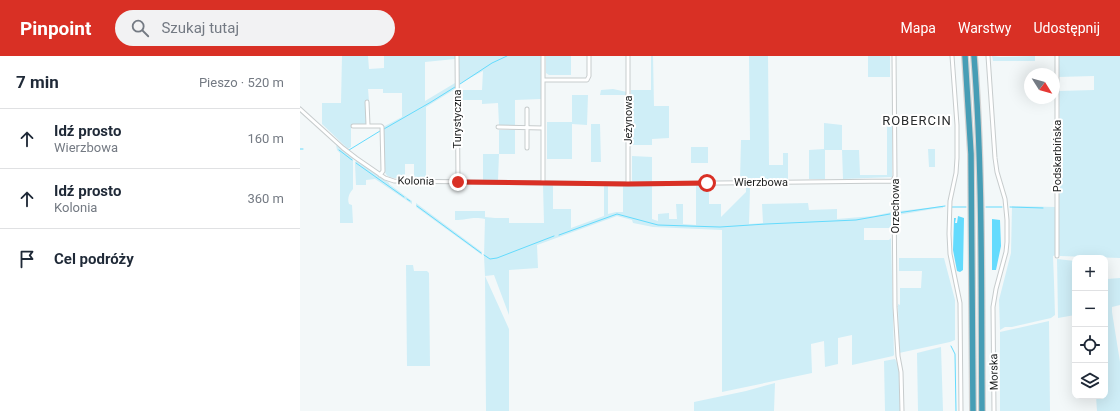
<!DOCTYPE html>
<html lang="pl">
<head>
<meta charset="utf-8">
<style>
  :root { --surface:#fff; --page:#f2f2f3; --text:#1f2937; --muted:#747a83; --line:#e0e1e3; --accent:#d93025 }
  body { margin:0; font-family:Roboto,sans-serif; background:var(--page); color:var(--text) }
  .controls { position:absolute; right:12px; bottom:12px; display:grid; overflow:hidden; border-radius:8px; box-shadow:0 4px 16px #0002 }
  .controls button { width:36px; height:36px; display:grid; place-items:center; padding:0; border:0; border-bottom:1px solid var(--line); background:var(--surface); color:var(--text); font:20px sans-serif }
  .compass { position:absolute; left:724px; top:12px; width:36px; height:36px; border-radius:50%; background:var(--surface); box-shadow:0 4px 16px #0002; rotate:127deg }
  .stop { position:absolute; width:12px; height:12px; margin:-9px; border:3px solid #d93025; border-radius:50%; background:#fff }
  .stop.end { background:#d93025; border-color:#fff; box-shadow:0 1px 4px #0008 }
  .list { margin:0; padding:0; list-style:none }
  h2 { display:flex; justify-content:space-between; align-items:center; height:52px; margin:0; padding:0 16px; font-size:17px }
  h2 small { font-size:13px; font-weight:400; color:var(--muted) }
  .list li { display:grid; grid-template-columns:26px 1fr auto; gap:12px; align-items:center; box-sizing:border-box; height:60px; padding:0 16px; border-top:1px solid var(--line) }
  .list b { display:block; font-size:15px; white-space:nowrap }
  .list p { margin:0; font-size:13px; white-space:nowrap; color:var(--muted) }
  .list em { font-size:13px; font-style:normal; color:var(--muted) }
  .icon { flex:none; width:22px; height:22px; fill:none; stroke:currentColor; stroke-width:2; stroke-linecap:round; stroke-linejoin:round }
  .map { position:relative; flex:none; width:820px; height:355px; overflow:hidden }
  header { display:flex; align-items:center; gap:24px; box-sizing:border-box; height:56px; padding:0 20px; background:var(--accent); color:#fff }
  header strong { font-size:19px }
  nav { display:flex; gap:22px; margin-inline-start:auto; font-size:14px }
  .search { width:280px; height:36px; background:var(--page); display:flex; align-items:center; gap:10px; box-sizing:border-box; padding:0 14px; border-radius:22px; color:var(--muted); font-size:15px }
  main { display:flex }
  aside { flex:1; background:var(--surface) }
  .map>svg:first-child { display:block }
  .green { fill:#cfeef7 }
  .water { fill:#64dbfd }
  .lines { fill:none; stroke-linecap:round; stroke-linejoin:round }
  .stream { stroke:#64dbfd; stroke-width:1 }
  .minor-casing { stroke:#c7cccd; stroke-width:5 }
  .motorway-casing { stroke:#d2d2d2; stroke-width:8 }
  .minor { stroke:#fff; stroke-width:3 }
  .motorway { stroke:#469db5; stroke-width:5.5 }
  .route { stroke:#d93025; stroke-width:5 }
  .labels { text-anchor:middle; dominant-baseline:central; stroke-width:4; stroke-linejoin:round; paint-order:stroke }
  .street-label { font-size:11px; fill:#1d1f1f; stroke:#fff }
  .quarter-label { font-size:13px; letter-spacing:1px; fill:#292c2d; stroke:#fff }
</style>
</head>
<body>
<header>
<strong>Pinpoint</strong>
<div class="search"><svg class="icon" aria-label="search" viewBox="0 0 24 24"><circle cx="10" cy="10" r="6"/><path d="M15 15l6 6"/></svg>Szukaj tutaj</div>
<nav><a>Mapa</a><a>Warstwy</a><a>Udostępnij</a></nav>
</header>
<main>
<aside>
<h2>7 min<small>Pieszo · 520 m</small></h2>
<ul class="list">
<li><svg class="icon" aria-label="ahead" viewBox="0 0 24 24"><path d="M12 20V5M6 11l6-6 6 6"/></svg><div><b>Idź prosto</b><p>Wierzbowa</p></div><em>160 m</em></li>
<li><svg class="icon" aria-label="ahead" viewBox="0 0 24 24"><path d="M12 20V5M6 11l6-6 6 6"/></svg><div><b>Idź prosto</b><p>Kolonia</p></div><em>360 m</em></li>
<li><svg class="icon" aria-label="arrive" viewBox="0 0 24 24"><path d="M6 21V4h12l-3 4 3 4H6"/></svg><div><b>Cel podróży</b></div></li>
</ul>
</aside>
<div class="map">
<svg width="820" height="355" viewBox="0 0 820 355">
  <rect width="100%" height="100%" fill="#f3f8f9"/>
  <!-- green -->
  <path class="green" d="M42 0H68L69 13 84 12V0H155V3L125 6V45L155 27V33L126 51V123H114V108H105V119L109 123C104 123 88 123 86 118 85 117 84 113 84 111L83 71 102 61V37H83V33H68L69 45H66V68L51 69V91L48 93 22 68V47H41Z
    M159 0H242L241 43 215 44V70H195L199 69 198 47 182 48V44H160V34H182L183 15 159 28Z
    M246 0H271V19H249L246 17Z
    M351 0H353L354 50H369V82L352 83V89H332L331 34H351Z
    M449 0H468L469 109H483V97H488V123L440 125 441 84H450Z
    M568 0H590V21H568Z
    M692 0 700 1 735 0V5H693Z
    M759 0H820V202L760 200 758 198V110L760 79 759 35 794 34V20L758 21Z
    M313 33 327 36V39H300L301 34Z
    M272 39H288L287 69 272 68V103H247V66H272Z
    M524 67 542 69V94H559L560 119H587V67H592V121L543 123 542 94H525V123H509V94L524 93Z
    M291 68H300L301 106H291Z
    M199 74H215V98H199L198 124H183V98H199Z
    M36 89 53 102V133C49 137 47 143 49 148L52 149 53 167H40V97L37 94Z
    M391 91H408V107H391Z
    M628 93H635V111H629Z
    M332 100 352 101V125H332Z
    M56 104 89 127V128L112 145V148L75 123 66 124V129H56L55 108Z
    M243 129H253V153H271V172L304 160V130H308V158L316 156H323V129H352V163L358 165V158L369 157V163H377L376 148H383V168L396 169V129H409V148H421V161L446 136V129H452L450 132 449 168 463 167 462 148 508 147 509 154 537 153V163L573 160 592 156 591 172H564V184H589L591 182 594 299 593 300 552 309V279L538 282V308L525 311 524 285 511 288 512 317 422 336V174L353 171 333 167 332 164 317 160 237 189 238 212 209 214V259L194 219 185 220 209 273V355H186L185 220 184 200 185 163C173 160 167 164 155 164V155H185V161L195 162H209V167H244Z
    M116 147 182 196V199L116 151Z
    M643 150V152L633 153 598 159V152L600 155Z
    M712 150 755 151 756 199 753 200 754 226 755 259 751 262 712 271H705L700 274 699 244 711 197Z
    M599 202H644L655 244V284L650 286 599 297 598 248 600 249V232H621L622 215H599Z
    M757 203 775 205V259L758 262Z
    M805 205 807 223 820 222V249L812 251V256L820 306V355H797L796 340H805Z
    M106 209H113L114 215H127L129 217 130 310H107Z
    M749 265 750 355H700V276Z
    M641 291 643 355H618L617 297Z
    M595 303 599 310 600 355H585L584 305Z
    M475 327 474 355H394V346L446 335Z"/>
  <!-- water -->
  <path class="water" d="M658 160 664 162 663 214 660 216 657 215 653 194 654 163V162H656L655 167H657Z
    M692 163 700 164 701 190 696 214H692Z"/>
  <g class="lines">
    <!-- stream -->
    <path class="stream" d="M160 28 192 7 207 0
      M84 73 131 46 155 31
      M0 93H3
      M39 94 52 104
      M49 94 80 75
      M56 107 104 141
      M107 143 110 145
      M117 150 181 197
      M652 151H666
      M686 151H702
      M710 151 743 152
      M597 157 645 150
      M259 179 317 158 358 169 420 171 466 168 556 164 590 158
      M184 199 190 203 197 202 254 180
      M651 290 655 298 656 355"/>
    <defs>
      <path id="minor" d="M157 0 158 126
        M243 0V126
        M328 0V128
        M594 0 595 120 593 125 594 127 595 251 598 300 601 316 602 355
        M652 0 657 69V102L656 117 650 145 649 178 650 198 660 247 661 355
        M688 0 695 102 697 116 705 143 707 164V186L706 196 696 233 693 251 694 355
        M243 24H287L289 20V0
        M67 46 68 69
        M0 53 43 92 56 102 85 122 94 125 328 128 593 125
        M227 53V92
        M53 70H81L82 71 83 115 80 119
        M198 71 243 72
        M757 200V0"/>
      <path id="motorway" d="M665 0 671 98 673 355
        M674 0C683 118 681 237 682 355"/>
    </defs>
    <!-- minor casing -->
    <use href="#minor" class="minor-casing"/>
    <!-- motorway casing -->
    <use href="#motorway" class="motorway-casing"/>
    <!-- minor -->
    <use href="#minor" class="minor"/>
    <!-- motorway -->
    <use href="#motorway" class="motorway"/>
  </g>
  <g class="lines">
    <!-- route -->
    <path class="route" d="M158 126 328 128 407 127"/>
  </g>
  <g class="labels">
    <!-- street labels -->
    <g class="street-label">
      <text transform="translate(157 63) rotate(-90)">Turystyczna</text>
      <text transform="translate(328 64) rotate(-90)">Jeżynowa</text>
      <text transform="translate(757 100) rotate(-90)">Podskarbińska</text>
      <text transform="translate(116 125) rotate(1)">Kolonia</text>
      <text x="461" y="126">Wierzbowa</text>
      <text transform="translate(595 150) rotate(-90)">Orzechowa</text>
      <text transform="translate(694 316) rotate(-91)">Morska</text>
    </g>
    <!-- quarter labels -->
    <g class="quarter-label">
      <text x="617" y="64">ROBERCIN</text>
    </g>
  </g>
</svg>
<div class="controls">
<button>+</button>
<button>−</button>
<button><svg class="icon" aria-label="locate" viewBox="0 0 24 24"><circle cx="12" cy="12" r="6"/><path d="M12 2v4M12 18v4M2 12h4M18 12h4"/></svg></button>
<button><svg class="icon" aria-label="layers" viewBox="0 0 24 24"><path d="M12 4l9 5-9 5-9-5zM3 14l9 5 9-5"/></svg></button>
</div>
<svg class="compass" viewBox="-18 -18 36 36"><path d="M0-13l5 13h-10z" fill="#e53935"/><path d="M0 13l5-13h-10z" fill="#747a83"/></svg>
<div class="stop" style="left:407px;top:127px"></div>
<div class="stop end" style="left:158px;top:126px"></div>
</div>
</main>
</body>
</html>
